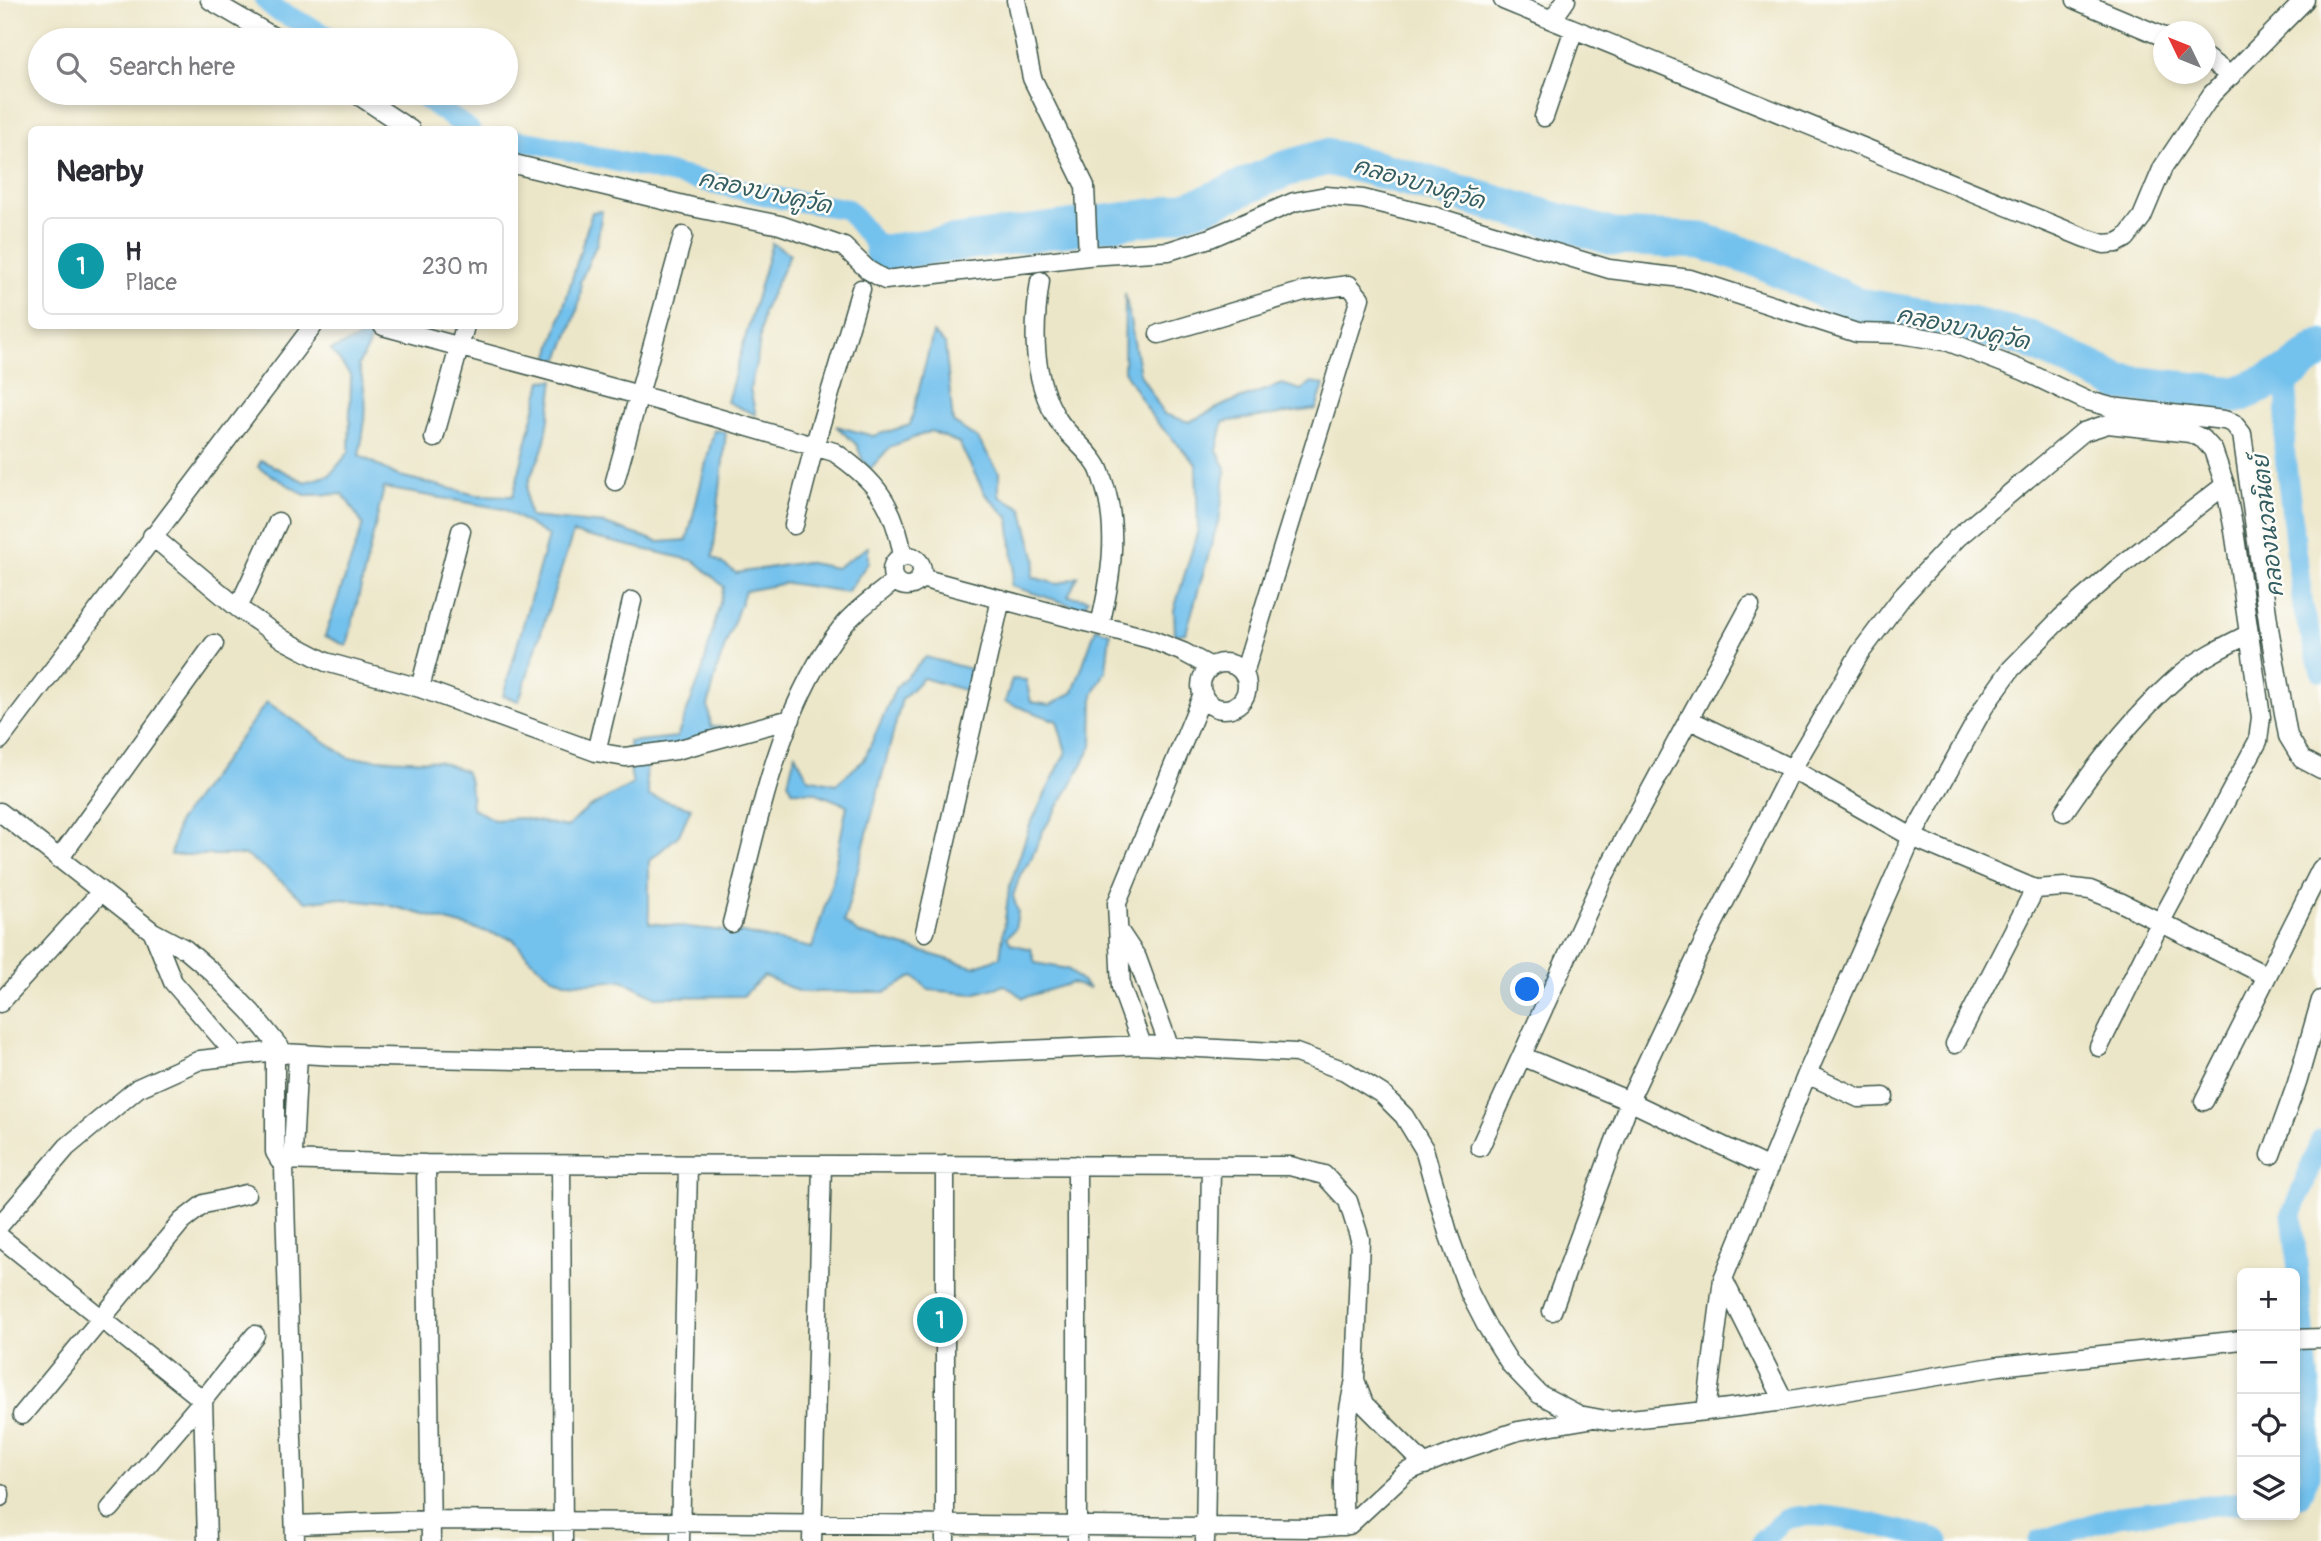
<!DOCTYPE html>
<html lang="en">
<head>
<meta charset="utf-8">
<style>
  :root { --surface:#fff; --page:#f2f2f3; --text:#2b2b33; --muted:#7c7c81; --line:#e1e1e2; --accent:#d1495b }
  body { margin:0; font-family:Pangolin,"Playpen Sans Thai",sans-serif; background:var(--page); color:var(--text) }
  .controls { position:absolute; right:21px; bottom:21px; display:grid; overflow:hidden; border-radius:10px; box-shadow:0 4px 10px #0003 }
  .controls button { width:63px; height:63px; display:grid; place-items:center; padding:0; border:0; border-bottom:2px solid var(--line); background:var(--surface); color:var(--text); font:35px sans-serif }
  .compass { position:absolute; left:2153px; top:21px; width:63px; height:63px; border-radius:50%; background:var(--surface); box-shadow:0 4px 10px #0003; rotate:313deg }
  .you { position:absolute; left:1528px; top:990px; width:24px; height:24px; margin:-18px; border:5px solid #fff; border-radius:50%; background:#1a73e8; box-shadow:0 0 0 10px #1a73e833 }
  .badge { display:grid; place-items:center; width:46px; height:46px; border-radius:50%; background:var(--accent); color:#fff; font-size:23px; font-weight:700 }
  .pin { position:absolute; translate:-50% -50%; border:4px solid #fff; box-shadow:0 2px 7px #0006 }
  .list { margin:0; padding:0; list-style:none }
  h2 { display:flex; justify-content:space-between; align-items:center; height:91px; margin:0; padding:0 28px; font-size:30px }
  h2 small { font-size:23px; font-weight:400; color:var(--muted) }
  .list li { display:grid; grid-template-columns:46px 1fr auto; gap:21px; align-items:center; box-sizing:border-box; height:98px; margin:0 14px 14px; padding:0 14px; border:2px solid var(--line); border-radius:10px }
  .list b { display:block; font-size:26px; white-space:nowrap }
  .list p { margin:0; font-size:23px; white-space:nowrap; color:var(--muted) }
  .list em { font-size:23px; font-style:normal; color:var(--muted) }
  .icon { flex:none; width:38px; height:38px; fill:none; stroke:currentColor; stroke-width:2; stroke-linecap:round; stroke-linejoin:round }
  .map { position:relative; flex:none; width:2321px; height:1541px; overflow:hidden }
  .search { position:absolute; background:var(--surface); box-shadow:0 4px 10px #0003; left:28px; top:28px; width:490px; height:77px; display:flex; align-items:center; gap:18px; box-sizing:border-box; padding:0 24px; border-radius:38px; color:var(--muted); font-size:26px }
  .panel { position:absolute; background:var(--surface); box-shadow:0 4px 10px #0003; left:28px; top:126px; width:490px; height:203px; border-radius:10px }
  .map>svg:first-child { display:block }
  .water { fill:#73c1ed; stroke:#497f90; stroke-width:2 }
  .lines { fill:none; stroke-linecap:round; stroke-linejoin:round }
  .canal { stroke:#73c1ed; stroke-width:21 }
  .river { stroke:#73c1ed; stroke-width:37 }
  .street-casing { stroke:#3e564a; stroke-width:21 }
  .street { stroke:#fff; stroke-width:18 }
  .labels { text-anchor:middle; dominant-baseline:central; stroke-width:5; stroke-linejoin:round; paint-order:stroke }
  .water-label { font-size:23px; font-style:italic; fill:#345e62; stroke:#fdfcf7 }
</style>
</head>
<body>
<div class="map">
<svg width="2321" height="1541" viewBox="0 0 2321 1541">
  <rect width="100%" height="100%" fill="#fdfcf7"/>
  <filter id="ink" filterUnits="userSpaceOnUse"><feTurbulence type="fractalNoise" baseFrequency=".0143" numOctaves="2"/><feDisplacementMap in="SourceGraphic" scale="14" xChannelSelector="R" yChannelSelector="G"/><feConvolveMatrix kernelMatrix="1 2 1 2 8 2 1 2 1" color-interpolation-filters="sRGB"/></filter>
  <filter id="wash" filterUnits="userSpaceOnUse"><feTurbulence type="fractalNoise" baseFrequency=".00686" numOctaves="4" result="noise"/><feDisplacementMap in="SourceGraphic" scale="28" xChannelSelector="R" yChannelSelector="G"/><feGaussianBlur stdDeviation="1.57" result="paint"/><feColorMatrix in="noise" values="0 0 0 0 0 0 0 0 0 0 0 0 0 0 0 0 0 1.4 0 .05"/><feComposite in="paint" operator="in"/></filter>
  <g filter="url(#wash)">
    <rect width="100%" height="100%" fill="#ece6c8"/>
    <!-- water -->
    <path class="water" d="M602 211 597 243 580 282C585 299 566 341 559 359H548L592 212Z
      M772 243 790 254 763 312 758 354 750 389 756 415 727 402Z
      M1125 293 1140 374 1164 414 1189 422 1228 403 1282 384 1301 390 1312 382 1324 385 1316 409 1223 422 1217 451 1226 468 1220 515 1186 633 1175 635 1174 610 1198 530 1196 464 1153 418 1124 371Z
      M373 332 366 352 358 365C370 399 366 421 359 455L396 475 476 495 513 496 542 381 554 380C551 400 550 420 545 440 538 473 519 477 530 517L605 524 659 542 687 540 714 430 726 432 713 557 736 573 805 562 836 568 868 547V563L847 592 787 583 745 591 718 666 708 706 711 726 748 730 647 763 646 779 649 796 691 808 679 835 649 861V923L743 933 812 948 831 886 847 805 814 792 793 791 788 782 795 754 808 778 836 784 864 760 896 687 926 657 974 670V693L923 678 902 699 844 922 858 933 974 967 1000 957 1009 889 1030 825 1066 752 1057 721 1005 702 1012 679 1026 680 1031 702 1050 705 1073 692 1096 628 1110 633 1106 670 1093 695 1092 746 1070 787 1043 831 1031 859 1020 875 1013 896 1018 912 1015 929 1007 937 1011 944 1031 949 1035 963 1068 969 1090 989 1072 983 1023 998 1005 985 973 994 929 990 914 976 886 992H800L764 976 743 996 656 997 622 980 587 983 565 982 551 976 530 959 513 939 384 904 335 898 306 902 266 869 245 855H171L178 822 267 702 349 758 438 761 465 771 470 782 472 808 494 820 521 818 567 827 588 808 633 784 629 766V742L677 737 702 672 724 587 695 561 573 533 519 701 503 696 548 536 504 509 384 488 347 646 325 636 363 525 343 494 305 495 258 467 261 460 305 482 330 475 349 452 351 376 331 350Z
      M933 333 945 344 953 422 978 439 999 472V496L1022 508 1036 560 1032 577 1057 584 1078 577 1068 596 1088 599 1084 609 1011 586 1014 567 1009 518 985 494 959 443 931 431 890 447 870 469 862 459 857 445 836 426 873 436 910 425Z"/>
    <g class="lines">
      <!-- canal -->
      <path class="canal" d="M265 0 275 9 335 40
        M417 93 470 130
        M514 140 540 144 783 199 847 209 883 253
        M2289 373 2284 448 2303 608 2321 671
        M2295 1497 2300 1496 2309 1477 2311 1395 2292 1214 2321 1140
        M1762 1541C1769 1535 1779 1522 1787 1519 1824 1507 1901 1531 1939 1541
        M2039 1541 2118 1516 2242 1502"/>
      <!-- river -->
      <path class="river" d="M883 253 1166 215 1205 204 1285 169 1327 157 1369 167 1613 237 1702 241 1765 262 1858 306 1952 321 2029 339 2120 383 2237 395 2289 373 2321 348"/>
    </g>
  </g>
  <g filter="url(#ink)">
    <g class="lines">
      <defs>
        <path id="street" d="M210 0 279 40
          M1016 0 1032 78 1085 186 1088 256
          M1503 0 2085 238 2104 244 2117 243 2126 238 2142 217 2163 167 2212 94 2305 0
          M2076 0 2164 37
          M1552 20 1566 0
          M2206 58 2231 76
          M355 93 411 130
          M1544 117 1574 29
          M514 164 692 207 780 225 844 247 868 270 885 280 1088 256 1169 251 1210 238 1294 202 1326 196 1363 199 1437 217 1609 269 1690 279 1857 333 1901 334 1949 342 2024 371 2085 400 2111 407 2224 420 2233 423 2242 434 2269 628 2288 736 2302 759 2321 769
          M1040 281C1033 328 1031 378 1058 420 1068 436 1086 448 1096 464 1100 469 1102 478 1104 484 1119 530 1111 579 1100 625
          M383 326 639 395 834 452C877 481 894 505 903 556
          M1159 334 1304 291 1349 285 1360 298 1244 673
          M434 438 465 326
          M615 481 683 236
          M794 525 814 447 861 289
          M152 536 238 608 284 640 326 662 420 688 596 752 625 757 676 750 791 719
          M892 571a15 15 0 1 1 30 0a15 15 0 1 1-30 0Z
          M921 578 1150 639 1183 652 1211 667
          M238 608 278 522
          M1201 686a23 23 0 1 1 46 0a23 23 0 1 1-46 0Z
          M420 688 461 531
          M1688 719 1792 769 1912 837 2035 889 2065 887 2090 890 2120 902 2267 976
          M0 740 313 326
          M596 752 632 601
          M0 812 153 932 185 949 212 972 251 1012 285 1054
          M2064 812C2097 763 2134 715 2180 675 2200 658 2225 646 2249 634
          M59 859 214 644
          M732 923C758 826 778 707 842 627 855 610 877 596 894 581
          M1119 931 1137 958 1169 1046
          M153 932 173 982 237 1056
          M925 932 1001 599
          M0 1003 101 892
          M1955 1044 2035 889
          M1142 1045 1121 987 1117 903 1203 694
          M275 1053V1152L284 1167 295 1541
          M1522 1056 1629 1101 1769 1168
          M1807 1074 1859 1098 1884 1097
          M2204 1101 2321 869
          M1480 1147 1604 876 1750 606
          M2271 1155 2297 1083 2321 1000
          M279 1160 426 1164 1290 1166 1324 1175 1348 1201 1360 1239 1355 1380 1364 1404 1425 1465
          M426 1164 431 1541
          M561 1165 563 1541
          M945 1165V1541
          M285 1167 293 1152 298 1054
          M0 1225 67 1147 138 1088 200 1060 267 1052 335 1056 517 1060H795L1142 1045 1296 1053 1345 1071 1382 1094 1404 1116 1424 1149 1449 1236 1470 1294 1486 1325 1511 1365 1539 1394 1579 1415 1611 1421 1706 1411 1784 1401 1999 1366 2242 1340
          M0 1237 203 1400 207 1541
          M1723 1279 1784 1401
          M1552 1311 1633 1092 1698 954 1792 769 1860 653 1902 597 1957 538 2083 432 2108 424 2190 433 2203 439 2213 450 2225 485 2234 530 2261 717 2258 741 2160 923 2099 1047
          M2295 1339 2321 1338
          M1706 1411 1723 1279 1807 1074 1912 837 1984 707 2011 669 2061 618 2118 568 2225 485
          M22 1415 182 1221 204 1204 246 1194
          M0 1493V1497
          M110 1509 203 1400 255 1335
          M295 1525 431 1520 1313 1528 1349 1525 1406 1472 1453 1453 1518 1431 1589 1419
          M1344 1526C1341 1476 1343 1429 1355 1380
          M680 1541 688 1165
          M812 1541 822 1165
          M1077 1541V1165
          M1205 1541 1211 1166"/>
      </defs>
      <!-- street casing -->
      <use href="#street" class="street-casing"/>
      <!-- street -->
      <use href="#street" class="street"/>
    </g>
  </g>
  <g class="labels">
    <!-- water labels -->
    <g class="water-label">
      <text transform="translate(1419 183) rotate(16)">คลองบางคูวัด</text>
      <text transform="translate(765 192) rotate(12)">คลองบางคูวัด</text>
      <text transform="translate(1963 328) rotate(12)">คลองบางคูวัด</text>
      <text transform="translate(2268 526) rotate(-96)">คลองนวลนิตย์</text>
    </g>
  </g>
</svg>
<div class="controls">
<button>+</button>
<button>−</button>
<button><svg class="icon" aria-label="locate" viewBox="0 0 24 24"><circle cx="12" cy="12" r="6"/><path d="M12 2v4M12 18v4M2 12h4M18 12h4"/></svg></button>
<button><svg class="icon" aria-label="layers" viewBox="0 0 24 24"><path d="M12 4l9 5-9 5-9-5zM3 14l9 5 9-5"/></svg></button>
</div>
<svg class="compass" viewBox="-18 -18 36 36"><path d="M0-13l5 13h-10z" fill="#e53935"/><path d="M0 13l5-13h-10z" fill="#7c7c81"/></svg>
<div class="you"></div>
<div class="pin badge" style="left:940px;top:1320px;background:#0f9aa8">1</div>
<div class="search"><svg class="icon" aria-label="search" viewBox="0 0 24 24"><circle cx="10" cy="10" r="6"/><path d="M15 15l6 6"/></svg>Search here</div>
<section class="panel">
<h2>Nearby<small></small></h2>
<ul class="list">
<li><span class="badge" style="background:#0f9aa8">1</span><div><b>H</b><p>Place</p></div><em>230 m</em></li>
</ul>
</section>
</div>
</body>
</html>
